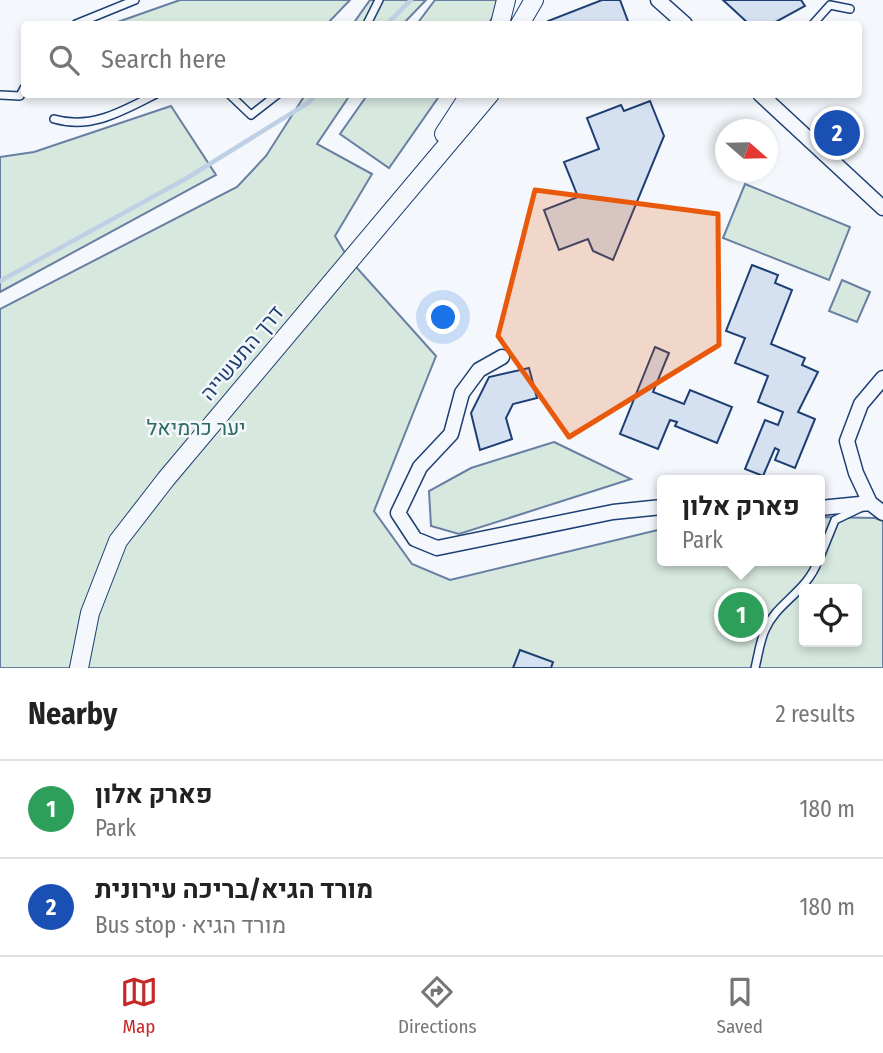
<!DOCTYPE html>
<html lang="en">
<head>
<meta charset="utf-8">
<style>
  :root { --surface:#fff; --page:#f6f6f6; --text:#222; --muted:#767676; --line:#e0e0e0; --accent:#c62828 }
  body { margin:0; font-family:"Fira Sans Condensed",Heebo,sans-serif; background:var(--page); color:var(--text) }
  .controls { position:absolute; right:21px; bottom:21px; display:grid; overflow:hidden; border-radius:7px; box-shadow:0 4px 10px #0003 }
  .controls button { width:63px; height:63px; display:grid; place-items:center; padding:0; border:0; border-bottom:2px solid var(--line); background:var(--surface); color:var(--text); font:35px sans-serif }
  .compass { position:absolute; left:715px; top:119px; width:63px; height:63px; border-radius:50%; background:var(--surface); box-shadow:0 4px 10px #0003; rotate:110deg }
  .you { position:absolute; left:444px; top:318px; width:24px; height:24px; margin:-18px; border:5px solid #fff; border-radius:50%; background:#1a73e8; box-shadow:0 0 0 10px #1a73e833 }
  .badge { display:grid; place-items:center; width:46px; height:46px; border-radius:50%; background:var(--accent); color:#fff; font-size:23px; font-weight:700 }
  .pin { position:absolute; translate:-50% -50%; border:4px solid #fff; box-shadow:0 2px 7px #0006 }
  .popup { position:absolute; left:657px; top:475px; width:168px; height:91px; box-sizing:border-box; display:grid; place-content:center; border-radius:7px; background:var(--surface); filter:drop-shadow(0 2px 5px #0005); font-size:23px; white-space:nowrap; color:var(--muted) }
  .popup b { font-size:26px; color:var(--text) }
  .popup::after { content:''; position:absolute; left:50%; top:100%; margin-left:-14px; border:14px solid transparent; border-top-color:var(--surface) }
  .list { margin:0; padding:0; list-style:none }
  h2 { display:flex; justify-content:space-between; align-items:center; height:91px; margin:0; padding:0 28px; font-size:30px }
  h2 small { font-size:23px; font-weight:400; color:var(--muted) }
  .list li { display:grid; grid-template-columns:46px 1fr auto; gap:21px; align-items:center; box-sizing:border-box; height:98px; padding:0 28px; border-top:2px solid var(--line) }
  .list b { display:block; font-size:26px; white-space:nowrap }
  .list p { margin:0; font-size:23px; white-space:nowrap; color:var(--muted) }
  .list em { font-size:23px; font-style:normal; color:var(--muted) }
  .icon { flex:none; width:38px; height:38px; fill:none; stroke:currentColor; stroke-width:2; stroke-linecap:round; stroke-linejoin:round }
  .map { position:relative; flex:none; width:883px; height:668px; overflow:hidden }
  .search { position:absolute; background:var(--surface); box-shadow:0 4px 10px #0003; left:21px; right:21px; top:21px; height:77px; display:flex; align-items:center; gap:18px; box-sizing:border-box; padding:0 24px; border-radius:7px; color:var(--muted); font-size:26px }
  .sheet { height:287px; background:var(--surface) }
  nav { display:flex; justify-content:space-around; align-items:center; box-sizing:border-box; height:98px; border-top:2px solid var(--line); background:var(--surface); font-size:19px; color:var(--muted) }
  nav a { display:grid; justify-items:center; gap:4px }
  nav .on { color:var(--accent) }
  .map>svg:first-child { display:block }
  .green { fill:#d7e8df; stroke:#687fa3; stroke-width:2; fill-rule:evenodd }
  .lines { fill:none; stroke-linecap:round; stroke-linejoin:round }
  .stream { stroke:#bed0e5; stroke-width:4.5 }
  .building { fill:#d5e0f0; stroke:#1d3f73; stroke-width:2 }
  .service-casing { stroke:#1d3f73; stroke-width:10 }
  .minor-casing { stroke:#1d3f73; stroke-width:17 }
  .tertiary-casing { stroke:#1d3f73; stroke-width:20 }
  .service { stroke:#f4f7fb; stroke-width:7 }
  .minor { stroke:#f4f7fb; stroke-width:14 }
  .tertiary { stroke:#f4f7fb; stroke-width:18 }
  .marked { fill:#e8590c; fill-opacity:0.2; stroke:#e8590c; stroke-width:5; stroke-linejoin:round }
  .labels { text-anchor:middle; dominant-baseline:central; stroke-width:5; stroke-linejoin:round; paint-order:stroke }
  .street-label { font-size:21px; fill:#1d3f73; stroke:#f4f7fb }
  .park-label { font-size:21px; fill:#2c6c60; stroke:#f4f7fb }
</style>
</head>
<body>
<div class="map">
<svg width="883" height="668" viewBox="0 0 883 668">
  <rect width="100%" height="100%" fill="#f4f7fb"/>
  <!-- green -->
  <path class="green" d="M180 0H350L327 24H112Z
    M370 0H426L403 24H353Z
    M435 0H495L501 5 488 24H417Z
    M368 94 440 95 389 168 340 134Z
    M305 95H350L317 144 372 174 335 236 348 258 436 356 374 511 412 564 450 580 662 529V561H820V517L875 518 883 521V668H0V309L237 187 266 156ZM804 589H857V642H804Z
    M171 106 216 175 0 292V157L34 152Z
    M745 184 850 227 829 280 723 238Z
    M842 280 870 292 857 322 829 311Z
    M554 442 631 479 459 534 431 526 429 491 471 468Z"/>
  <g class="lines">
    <!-- stream -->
    <path class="stream" d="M387 24 411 0
      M0 281 187 178 308 103 317 94"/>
  </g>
  <!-- building -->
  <path class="building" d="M602 0H620L629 24H549L548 21Z
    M723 0H801L805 6 772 24H749Z
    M650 101 664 136 613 260 593 251 588 239 559 250 544 210 578 197 564 162 599 149 587 118 621 105 624 111Z
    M752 265 778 275 775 283 792 290 771 344 805 358 802 365 818 372 798 412 815 419 795 468 775 460 779 450 775 448 763 476 745 469 765 420 778 425 783 412 758 402 768 376 735 363 745 338 726 331Z
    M655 347 669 353 653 392 684 404 690 390 732 407 717 443 675 426 677 422 670 420 658 449 620 434Z
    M529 368 537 398 513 404 506 418 512 439 480 450 471 413 489 377Z
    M520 650 553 662 551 668H513Z"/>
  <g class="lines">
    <defs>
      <path id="service" d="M76 24 135 0
        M367 24 379 0
        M813 24 830 5 850 9
        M229 94 251 115 278 94
        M0 95 20 96 24 88
        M54 119C91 130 123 111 156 94
        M820 557 835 520 860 508
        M755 668C758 656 760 641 765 630 777 602 806 593 818 561"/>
      <path id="minor" d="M658 0 685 24
        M760 94 883 208
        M502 357 479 370 462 393 451 434 420 467 398 513 415 539 437 548 613 512 662 507
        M883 378 861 404 847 441 856 473 870 503 883 513
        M820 508 870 503"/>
      <path id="tertiary" d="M500 24 506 0
        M520 24 534 0
        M444 134 470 94
        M79 668 90 613 118 541 166 479 490 94"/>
    </defs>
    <!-- service casing -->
    <use href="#service" class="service-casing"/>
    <!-- minor casing -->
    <use href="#minor" class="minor-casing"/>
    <!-- tertiary casing -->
    <use href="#tertiary" class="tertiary-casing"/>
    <!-- service -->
    <use href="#service" class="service"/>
    <!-- minor -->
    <use href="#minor" class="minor"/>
    <!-- tertiary -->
    <use href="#tertiary" class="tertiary"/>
  </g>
  <!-- marked area -->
  <path class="marked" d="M535 190 718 214 719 345 569 437 498 336Z"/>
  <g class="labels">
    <!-- street labels -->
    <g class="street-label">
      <text transform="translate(242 353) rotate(-50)">דרך התעשייה</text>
    </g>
    <!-- park labels -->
    <g class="park-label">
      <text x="196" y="428">יער כרמיאל</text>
    </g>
  </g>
</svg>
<div class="controls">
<button><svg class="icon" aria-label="locate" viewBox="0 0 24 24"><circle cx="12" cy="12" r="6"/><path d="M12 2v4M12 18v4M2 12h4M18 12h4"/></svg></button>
</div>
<svg class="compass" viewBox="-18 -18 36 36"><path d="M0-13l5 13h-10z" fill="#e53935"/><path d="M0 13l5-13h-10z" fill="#767676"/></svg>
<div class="you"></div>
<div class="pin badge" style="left:741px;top:615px;background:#2e9e5b">1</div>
<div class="popup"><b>פארק אלון</b>Park</div>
<div class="pin badge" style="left:837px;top:133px;background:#1a4fb4">2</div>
<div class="search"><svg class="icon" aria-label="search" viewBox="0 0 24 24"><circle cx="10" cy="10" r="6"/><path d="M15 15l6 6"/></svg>Search here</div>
</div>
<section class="sheet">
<h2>Nearby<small>2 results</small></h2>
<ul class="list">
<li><span class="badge" style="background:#2e9e5b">1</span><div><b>פארק אלון</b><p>Park</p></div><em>180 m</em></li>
<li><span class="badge" style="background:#1a4fb4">2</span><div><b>מורד הגיא/בריכה עירונית</b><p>Bus stop · מורד הגיא</p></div><em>180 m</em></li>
</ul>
</section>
<nav>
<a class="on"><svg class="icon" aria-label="map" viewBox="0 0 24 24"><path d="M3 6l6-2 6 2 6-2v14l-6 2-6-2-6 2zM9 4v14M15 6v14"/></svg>Map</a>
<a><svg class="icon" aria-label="directions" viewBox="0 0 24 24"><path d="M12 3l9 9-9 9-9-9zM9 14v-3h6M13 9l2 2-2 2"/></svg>Directions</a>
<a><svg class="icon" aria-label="saved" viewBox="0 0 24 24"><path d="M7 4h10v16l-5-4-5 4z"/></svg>Saved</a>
</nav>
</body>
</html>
